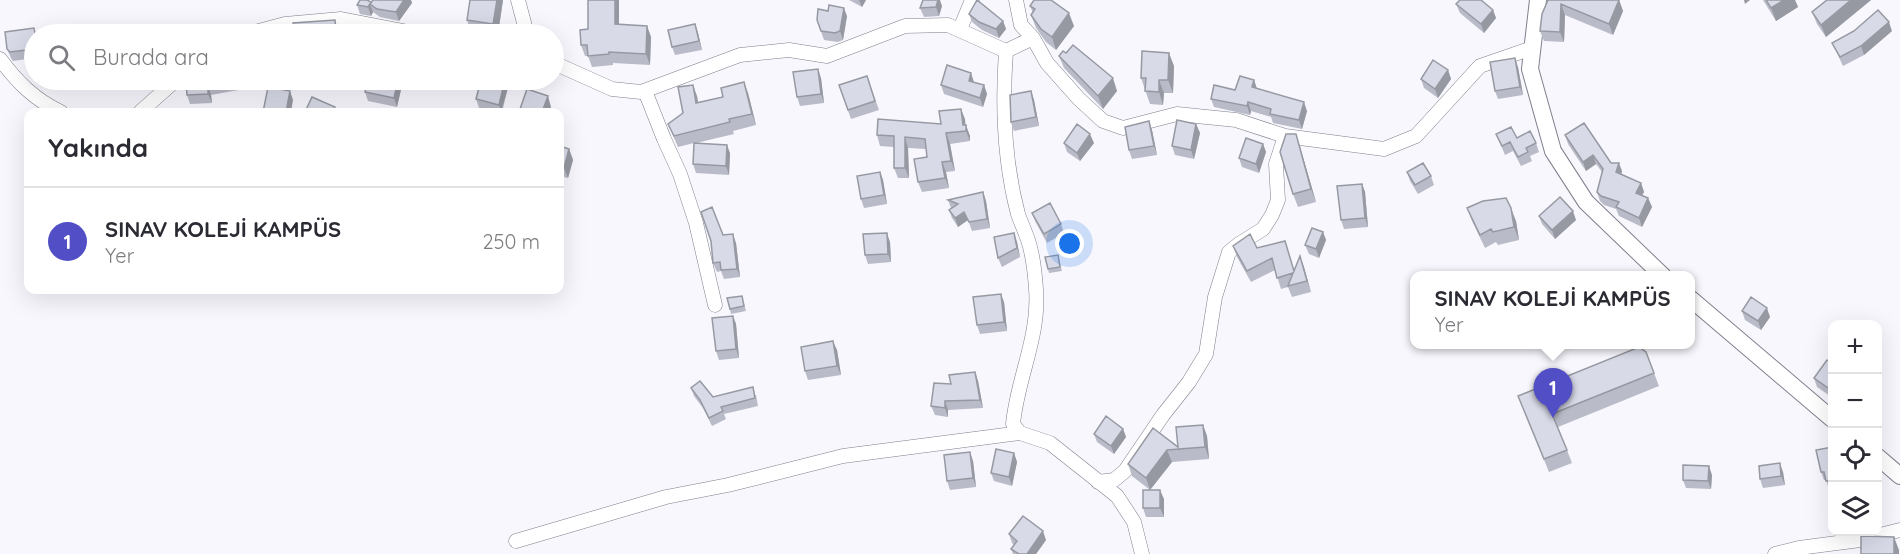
<!DOCTYPE html>
<html lang="tr">
<head>
<meta charset="utf-8">
<style>
  :root { --surface:#fff; --page:#f7f7f7; --text:#2b2b33; --muted:#7c7c81; --line:#e1e1e2; --accent:#524fc6 }
  body { margin:0; font-family:Quicksand,sans-serif; background:var(--page); color:var(--text) }
  .controls { position:absolute; right:18px; bottom:18px; display:grid; overflow:hidden; border-radius:12px; box-shadow:0 6px 24px #0002 }
  .controls button { width:54px; height:54px; display:grid; place-items:center; padding:0; border:0; border-bottom:2px solid var(--line); background:var(--surface); color:var(--text); font:30px sans-serif }
  .you { position:absolute; left:1070px; top:244px; width:21px; height:21px; margin:-15px; border:4px solid #fff; border-radius:50%; background:#1a73e8; box-shadow:0 0 0 9px #1a73e833 }
  .badge { display:grid; place-items:center; width:39px; height:39px; border-radius:50%; background:var(--accent); color:#fff; font-size:20px; font-weight:700 }
  .pin { position:absolute; translate:-50% -50px; filter:drop-shadow(0 2px 3px #0008) }
  .pin::after { content:''; position:absolute; top:32px; width:21px; height:18px; background:inherit; clip-path:polygon(0 0,100% 0,50% 100%) }
  .popup { position:absolute; left:1410px; top:271px; width:285px; height:78px; box-sizing:border-box; display:grid; place-content:center; border-radius:12px; background:var(--surface); filter:drop-shadow(0 2px 4px #0005); font-size:20px; white-space:nowrap; color:var(--muted) }
  .popup b { font-size:22px; color:var(--text) }
  .popup::after { content:''; position:absolute; left:50%; top:100%; margin-left:-12px; border:12px solid transparent; border-top-color:var(--surface) }
  .list { margin:0; padding:0; list-style:none }
  h2 { display:flex; justify-content:space-between; align-items:center; height:78px; margin:0; padding:0 24px; font-size:26px }
  h2 small { font-size:20px; font-weight:400; color:var(--muted) }
  .list li { display:grid; grid-template-columns:39px 1fr auto; gap:18px; align-items:center; box-sizing:border-box; height:108px; padding:0 24px; border-top:2px solid var(--line) }
  .list b { display:block; font-size:22px; white-space:nowrap }
  .list p { margin:0; font-size:20px; white-space:nowrap; color:var(--muted) }
  .list em { font-size:20px; font-style:normal; color:var(--muted) }
  .icon { flex:none; width:33px; height:33px; fill:none; stroke:currentColor; stroke-width:2; stroke-linecap:round; stroke-linejoin:round }
  .map { position:relative; flex:none; width:1900px; height:554px; overflow:hidden }
  .search { position:absolute; background:var(--surface); box-shadow:0 6px 24px #0002; left:24px; top:24px; width:540px; height:66px; display:flex; align-items:center; gap:15px; box-sizing:border-box; padding:0 21px; border-radius:33px; color:var(--muted); font-size:22px }
  .panel { position:absolute; background:var(--surface); box-shadow:0 6px 24px #0002; left:24px; top:108px; width:540px; height:186px; border-radius:12px }
  .map>svg:first-child { display:block }
  .lines { fill:none; stroke-linecap:round; stroke-linejoin:round }
  .minor-casing { stroke:#7e808c; stroke-width:15 }
  .tertiary-casing { stroke:#7e808c; stroke-width:18 }
  .minor { stroke:#fff; stroke-width:14 }
  .tertiary { stroke:#fff; stroke-width:16 }
  .wall { fill:#babbc8 }
  .shaded-wall { fill:#9799a2 }
  .building { fill:#d8dae8; stroke:#9799a2; stroke-width:1.5 }
</style>
</head>
<body>
<div class="map">
<svg width="1900" height="554" viewBox="0 0 1900 554">
  <rect width="100%" height="100%" fill="#f7f7fd"/>
  <g class="lines">
    <defs>
      <path id="minor" d="M518 0 527 34
        M1016 0 1021 25 1033 38 1047 63 1079 99 1103 121 1123 128 1177 114 1236 120 1285 136 1384 149 1416 136 1480 66 1532 48
        M960 29 972 0
        M247 34 285 24 341 19 419 34
        M1006 51C1002 106 1004 161 1018 214 1021 223 1025 231 1028 240 1033 255 1035 274 1036 289 1040 336 1017 379 1013 424L1020 433 1050 443 1117 496 1134 522 1142 554
        M0 59C17 82 35 100 61 112
        M554 63 612 89 641 92 740 55 789 50 827 56 905 26 948 25 1006 51 1033 38
        M645 91 664 139 680 174 696 223 715 305
        M140 112 176 80
        M1098 482 1114 480 1125 471 1163 415 1189 382 1206 354 1215 297 1229 252 1239 244 1263 229 1272 215 1278 200 1276 164 1285 136
        M516 541 666 497 728 485 843 456 1020 433
        M1775 554 1799 548 1860 540 1900 530"/>
      <path id="tertiary" d="M1538 0 1530 69 1553 151 1586 202 1663 276
        M1691 299 1832 419
        M1878 457 1900 476"/>
    </defs>
    <!-- minor casing -->
    <use href="#minor" class="minor-casing"/>
    <!-- tertiary casing -->
    <use href="#tertiary" class="tertiary-casing"/>
    <!-- minor -->
    <use href="#minor" class="minor"/>
    <!-- tertiary -->
    <use href="#tertiary" class="tertiary"/>
  </g>
  <!-- wall -->
  <path class="wall" d="M373 0H411L412 3 399 21 380 17 373 12 371 16 360 14 357 5 371 3Z
    M503 0 498 34H484L471 33 467 20Z
    M619 0V25L647 26 651 37 650 65 613 63V65L592 67 588 56H585L581 45Z
    M849 0H866L862 7Z
    M1033 0H1051L1074 26 1056 50 1046 42 1036 28 1031 15 1033 13 1030 6 1034 0Z
    M1547 0H1619L1623 11 1613 35 1565 15 1564 42 1544 41 1540 31Z
    M1763 0H1795L1798 7 1776 21Z
    M1827 0H1871L1826 37 1817 24 1812 12Z
    M1456 4 1493 10 1496 18 1484 33 1460 13Z
    M942 6 939 16 924 17 920 8Z
    M828 11 847 16 843 40 838 42 824 40 817 20Z
    M969 14 1003 21 1006 29 999 38 982 30 972 22Z
    M695 24 698 33 702 50 675 55 672 47Z
    M1892 31 1864 55 1843 66 1836 51 1832 43Z
    M34 34V58L13 61 11 58 7 49Z
    M1059 56 1117 91 1103 109 1064 68Z
    M1174 66 1173 93H1164L1163 105 1150 104 1141 78Z
    M1518 67 1523 95 1498 99 1495 91Z
    M1448 70 1451 79 1438 98 1424 88 1421 79Z
    M867 76 879 110 851 119 839 85Z
    M821 78 824 103 800 106 797 97Z
    M186 80H265L266 85 211 95 212 103 190 104 187 95Z
    M481 80H510L502 112H497L479 108 476 99Z
    M1254 80 1257 89 1307 111 1302 129 1273 123 1271 117 1251 111 1250 115 1214 107 1211 99 1235 90Z
    M403 81 397 107 368 101 365 92Z
    M974 82 984 85 987 94 983 107 944 94 941 85Z
    M1031 91 1034 100 1039 126 1014 131 1011 122Z
    M748 93 756 125 733 131 734 134 696 143 730 153 729 175 696 173 693 164 694 143 678 147 668 124 683 113 697 96 698 103Z
    M965 119V125L970 136V141L950 144 955 171 946 172 949 188 922 192 918 182 927 157 926 149 908 148 909 178H898L894 168V147L880 146 877 135Z
    M1149 121 1152 130 1157 155 1132 159 1129 150Z
    M1196 124 1200 133 1194 159 1175 155 1172 146Z
    M1296 134 1300 147 1316 202 1298 207 1293 194Z
    M1496 134 1517 138 1536 143 1539 152 1530 156 1532 161 1521 166 1513 151 1505 155Z
    M1565 135 1611 163 1622 171 1621 174 1641 183 1644 192 1642 195 1648 198 1652 207 1642 227 1619 216 1616 209 1604 205 1600 201 1597 192 1602 172 1596 164 1586 171 1568 144Z
    M1064 143H1094L1080 161 1067 152Z
    M1263 144 1266 152 1259 173 1242 167 1239 158Z
    M560 146 569 149 573 160 568 178 560 176Z
    M880 172 883 180 887 204 864 208 861 199Z
    M1407 172 1431 176 1434 185 1418 194 1410 181Z
    M1362 184 1365 192 1368 227 1344 229 1341 220Z
    M983 192 986 201 990 228 972 231 968 220 958 227 952 218 949 210 951 208 948 200Z
    M1467 208 1516 221 1519 240 1498 245 1496 242 1485 248 1472 221Z
    M1032 213 1061 224 1064 233 1047 243 1035 221Z
    M1539 216 1576 220 1555 239 1542 224Z
    M1323 232 1326 240 1319 258 1309 254 1305 245Z
    M723 235 736 243 740 277 724 279 721 271 717 272 713 263Z
    M1285 241 1294 270 1300 256 1311 292 1292 297 1288 287 1281 289 1275 270 1251 282 1237 257 1233 246 1257 248Z
    M890 242 891 262 868 264 865 255Z
    M1017 242 1020 257 1002 267 998 258Z
    M1059 259 1062 271 1049 273 1048 269Z
    M743 300 746 311 731 314 730 309Z
    M1004 302 1007 331 980 334 977 325Z
    M1742 311 1770 317 1761 330 1745 320Z
    M733 316 736 324 739 358 719 360 716 351Z
    M837 350 841 375 808 380 805 371Z
    M1646 352 1659 386 1558 427 1572 463 1549 472 1518 396Z
    M1833 364V398L1817 387 1814 378Z
    M975 372 978 381 983 408 948 410V417L935 415 931 406 951 384Z
    M691 388 713 397 756 395 758 406 724 414 726 419 712 426 703 408 694 396Z
    M1203 425 1207 436 1209 459 1172 462 1150 490 1132 476 1128 464 1178 447Z
    M1123 429 1126 437 1114 454 1097 442 1094 434Z
    M1833 447V488L1829 489 1826 480H1824L1821 472Z
    M1014 453 1017 462 1012 486 994 481 991 473Z
    M973 461 976 487 950 490 947 481Z
    M1783 472 1785 485 1763 488 1760 479Z
    M1712 475 1711 489 1686 488 1683 480Z
    M1164 499V517H1146L1143 508Z
    M1009 534 1046 540 1036 554H1013L1011 549 1014 545 1012 543Z"/>
  <!-- shaded-wall -->
  <path class="shaded-wall" d="M404 0H411L412 3 399 21 396 12Z
    M497 0H503L498 34H497L493 24Z
    M615 0H619V36L615 24Z
    M859 0H866L862 7Z
    M938 0H940L942 6 939 16 936 7Z
    M1619 0 1623 11 1613 35 1609 24Z
    M1744 0H1750L1745 4Z
    M1784 0H1795L1798 7 1776 21 1771 8Z
    M1851 0H1871L1826 37 1821 25Z
    M371 2 370 4 373 12 371 16 368 7Z
    M1561 4 1565 15 1564 42 1560 32Z
    M844 8 847 16 843 40 840 31Z
    M1493 10 1496 18 1484 33 1481 24Z
    M1069 13 1074 26 1056 50 1052 37Z
    M335 20 338 29V34H336Z
    M1003 21 1006 29 999 38 996 29Z
    M1889 22 1892 31 1864 55 1861 46Z
    M695 24 698 33 702 50 699 41Z
    M647 26 651 37 650 65 646 54Z
    M1169 53 1174 66 1173 93 1168 80Z
    M1515 58 1518 67 1523 95 1520 87Z
    M818 69 821 78 824 103 821 94Z
    M1448 70 1451 79 1438 98 1435 89Z
    M971 73 974 82 969 81Z
    M1113 78 1117 91 1103 109 1098 96Z
    M398 80H402L403 81 397 107 394 98Z
    M505 80H510L501 112 499 105Z
    M1159 80 1164 93 1163 105 1159 92Z
    M1254 80 1257 89 1252 87Z
    M744 82 748 93 756 125 752 114Z
    M693 85 697 96 700 115 696 103Z
    M984 85 987 94 983 107 980 98Z
    M208 86 211 95 212 103 208 94Z
    M290 91 293 100 291 112H286Z
    M1031 91 1034 100 1039 126 1036 117Z
    M548 96 551 107 549 112H542Z
    M1248 102 1251 111 1250 115 1247 106Z
    M1304 102 1307 111 1302 129 1299 120Z
    M961 109 965 119 966 131 963 125Z
    M1149 121 1152 130 1157 155 1154 146Z
    M1196 124 1200 133 1194 159 1191 150Z
    M966 125 970 136V141L966 131Z
    M946 133 950 144 955 171 951 161Z
    M1090 134 1094 143 1080 161 1077 153Z
    M1296 134 1300 147 1316 202 1311 189Z
    M905 137 908 148 909 178 905 168Z
    M1263 144 1266 152 1259 173 1256 164Z
    M727 145 730 153 729 175 726 166Z
    M569 149 573 160 568 178 564 168Z
    M1593 155 1596 164 1586 171 1583 162Z
    M942 162 946 172 949 188 945 178Z
    M1619 163 1622 171 1620 181 1616 172Z
    M880 172 883 180 887 204 884 195Z
    M1641 183 1644 192 1639 201 1636 193Z
    M1362 184 1365 192 1368 227 1365 218Z
    M983 192 986 201 990 228 987 219Z
    M1648 198 1652 207 1642 227 1639 218Z
    M1511 208 1516 221 1519 240 1514 227Z
    M1573 211 1576 220 1555 239 1552 230Z
    M964 212 968 220 958 227 955 218Z
    M1323 232 1326 240 1319 258 1316 249Z
    M887 233 890 242 891 262 888 254Z
    M1014 233 1017 242 1020 257 1017 248Z
    M733 234 736 243 740 277 737 269Z
    M1300 256 1304 267 1311 292 1307 281Z
    M1001 294 1004 302 1007 331 1004 322Z
    M1767 308 1770 317 1761 330 1758 321Z
    M733 316 736 324 739 358 736 349Z
    M833 341 837 350 841 375 837 366Z
    M975 372 978 381 983 408 980 400Z
    M945 401 948 410V417L945 408Z
    M1203 425 1207 436 1209 459 1205 447Z
    M1123 429 1126 437 1114 454 1111 446Z
    M1167 450 1172 462 1150 490 1146 478Z
    M970 452 973 461 976 487 973 478Z
    M1014 453 1017 462 1012 486 1009 477Z
    M1780 463 1783 472 1785 485 1781 476Z
    M1709 466 1712 475 1711 489 1708 481Z
    M1160 490 1164 499V517L1160 508Z
    M1043 531 1046 540 1036 554H1027Z
    M1894 537 1899 550V554H1894Z"/>
  <!-- building -->
  <path class="building" d="M360 0H367L371 2 368 7 357 5Z
    M373 0H404L396 12 377 9 370 4Z
    M470 0H497L493 24 467 20Z
    M588 0H615V24L647 26 646 54 609 52V54L588 56 587 45H581L580 30 588 29Z
    M923 0H938L936 7 920 8Z
    M977 0 1003 21 996 29 979 22 969 14Z
    M1034 0H1051L1069 13 1052 37 1041 29 1031 15 1035 9 1030 6Z
    M1460 0H1481L1493 10 1481 24 1456 4Z
    M1548 0H1619L1609 24 1561 4 1560 32 1540 31 1542 14Z
    M1766 0H1784L1771 8Z
    M1827 0H1851L1821 25 1812 12Z
    M829 5 844 8 840 31 835 33 821 31 817 20 818 9 828 11Z
    M1878 10 1889 22 1861 46 1840 57 1832 43 1854 31Z
    M335 20 336 34H263L264 29H294L293 23Z
    M695 24 699 41 672 47 668 30Z
    M34 28 35 34 34 49 10 52 7 49 5 32Z
    M1073 45 1113 78 1098 96 1059 56 1063 51 1066 53Z
    M1142 51 1169 53 1168 80H1159V92L1145 91 1146 78H1141Z
    M1515 58 1520 87 1495 91 1490 62Z
    M1433 60 1448 70 1435 89 1421 79Z
    M947 65 971 73 969 81 984 85 980 98 941 85Z
    M818 69 821 94 797 97 793 72Z
    M867 76 875 101 848 110 839 85Z
    M1240 76 1254 80 1252 87 1304 102 1299 120 1270 114 1271 109 1248 102 1247 106 1211 99 1214 85 1235 90Z
    M186 80H243L208 86V94L187 95Z
    M368 80H398L394 98 365 92Z
    M481 80H505L499 105 476 99Z
    M744 82 752 114 729 119 730 122 674 136 668 124 683 113 678 87 693 85 696 103 723 97 721 88Z
    M268 87 290 91 286 112H263Z
    M527 89 548 96 542 112H519Z
    M1031 91 1036 117 1011 122 1010 95Z
    M312 97 335 107 332 112H305Z
    M961 109 963 125H966V131L946 133 951 161 942 162 945 178 918 182 914 159 927 157 925 139 905 137V168H894V136L877 135 878 119 941 124 939 111Z
    M1177 120 1196 124 1191 150 1172 146Z
    M1149 121 1154 146 1129 150 1125 127Z
    M1584 123 1611 163H1619L1616 172 1641 183 1636 193 1648 198 1639 218 1616 207 1619 202 1601 196 1597 192 1603 169 1593 155 1583 162 1565 135Z
    M1077 124 1090 134 1077 153 1064 143Z
    M1511 127 1517 138 1530 131 1536 143 1526 148 1528 152 1518 157 1510 142 1502 146 1496 134Z
    M1286 134H1296L1311 189 1293 194 1280 152Z
    M1246 138 1263 144 1256 164 1239 158Z
    M694 143 727 145 726 166 693 164Z
    M560 146 569 149 564 168 560 166Z
    M1423 163 1431 176 1415 185 1407 172Z
    M880 172 884 195 861 199 857 176Z
    M1362 184 1365 218 1341 220 1337 186Z
    M983 192 987 219 969 222 964 212 955 218 949 210 958 204 948 200Z
    M1560 197 1573 211 1552 230 1539 216Z
    M1506 198 1511 208 1514 227 1493 232 1491 229 1480 235 1467 208 1483 201Z
    M1050 203 1061 224 1044 234 1032 213Z
    M712 207 723 235 733 234 737 269 721 270 720 262 713 263 711 241 701 212Z
    M1312 228 1323 232 1316 249 1305 245Z
    M887 233 888 254 865 255 863 234Z
    M1014 233 1017 248 998 258 994 237Z
    M1250 234 1257 248 1285 241 1294 271 1300 256 1307 281 1288 286 1293 273 1277 278 1272 258 1247 271 1233 246Z
    M1058 255 1060 267 1048 269 1045 257Z
    M1001 294 1004 322 977 325 973 297Z
    M742 296 744 306 730 309 727 298Z
    M1751 297 1767 308 1758 321 1742 311Z
    M733 316 736 349 716 351 712 318Z
    M833 341 837 366 805 371 801 347Z
    M1639 347 1646 352 1654 373 1552 414 1567 450 1544 459 1518 396Z
    M1827 360 1833 364V388L1831 390 1814 378Z
    M975 372 980 400 945 401V408L931 406 934 383 951 384 949 375Z
    M700 381 713 397 753 387 755 398 721 407 723 411 709 418 700 400 691 388Z
    M1106 416 1123 429 1111 446 1094 434Z
    M1203 425 1205 447 1167 450 1146 478 1128 464 1153 428 1178 447 1176 427Z
    M1833 447V480L1826 481 1824 472H1821L1816 450Z
    M996 449 1014 453 1009 477 991 473Z
    M970 452 973 478 947 481 944 455Z
    M1780 463 1781 476 1760 479 1759 466Z
    M1683 465 1709 466 1708 481 1683 480Z
    M1143 490H1160V508H1143Z
    M1023 516 1043 531 1027 554H1019L1011 549 1017 541 1009 534Z
    M1861 536 1894 537V554H1861Z"/>
</svg>
<div class="controls">
<button>+</button>
<button>−</button>
<button><svg class="icon" aria-label="locate" viewBox="0 0 24 24"><circle cx="12" cy="12" r="6"/><path d="M12 2v4M12 18v4M2 12h4M18 12h4"/></svg></button>
<button><svg class="icon" aria-label="layers" viewBox="0 0 24 24"><path d="M12 4l9 5-9 5-9-5zM3 14l9 5 9-5"/></svg></button>
</div>
<div class="you"></div>
<div class="pin badge" style="left:1553px;top:418px">1</div>
<div class="popup"><b>SINAV KOLEJİ KAMPÜS</b>Yer</div>
<div class="search"><svg class="icon" aria-label="search" viewBox="0 0 24 24"><circle cx="10" cy="10" r="6"/><path d="M15 15l6 6"/></svg>Burada ara</div>
<section class="panel">
<h2>Yakında<small></small></h2>
<ul class="list">
<li><span class="badge">1</span><div><b>SINAV KOLEJİ KAMPÜS</b><p>Yer</p></div><em>250 m</em></li>
</ul>
</section>
</div>
</body>
</html>
